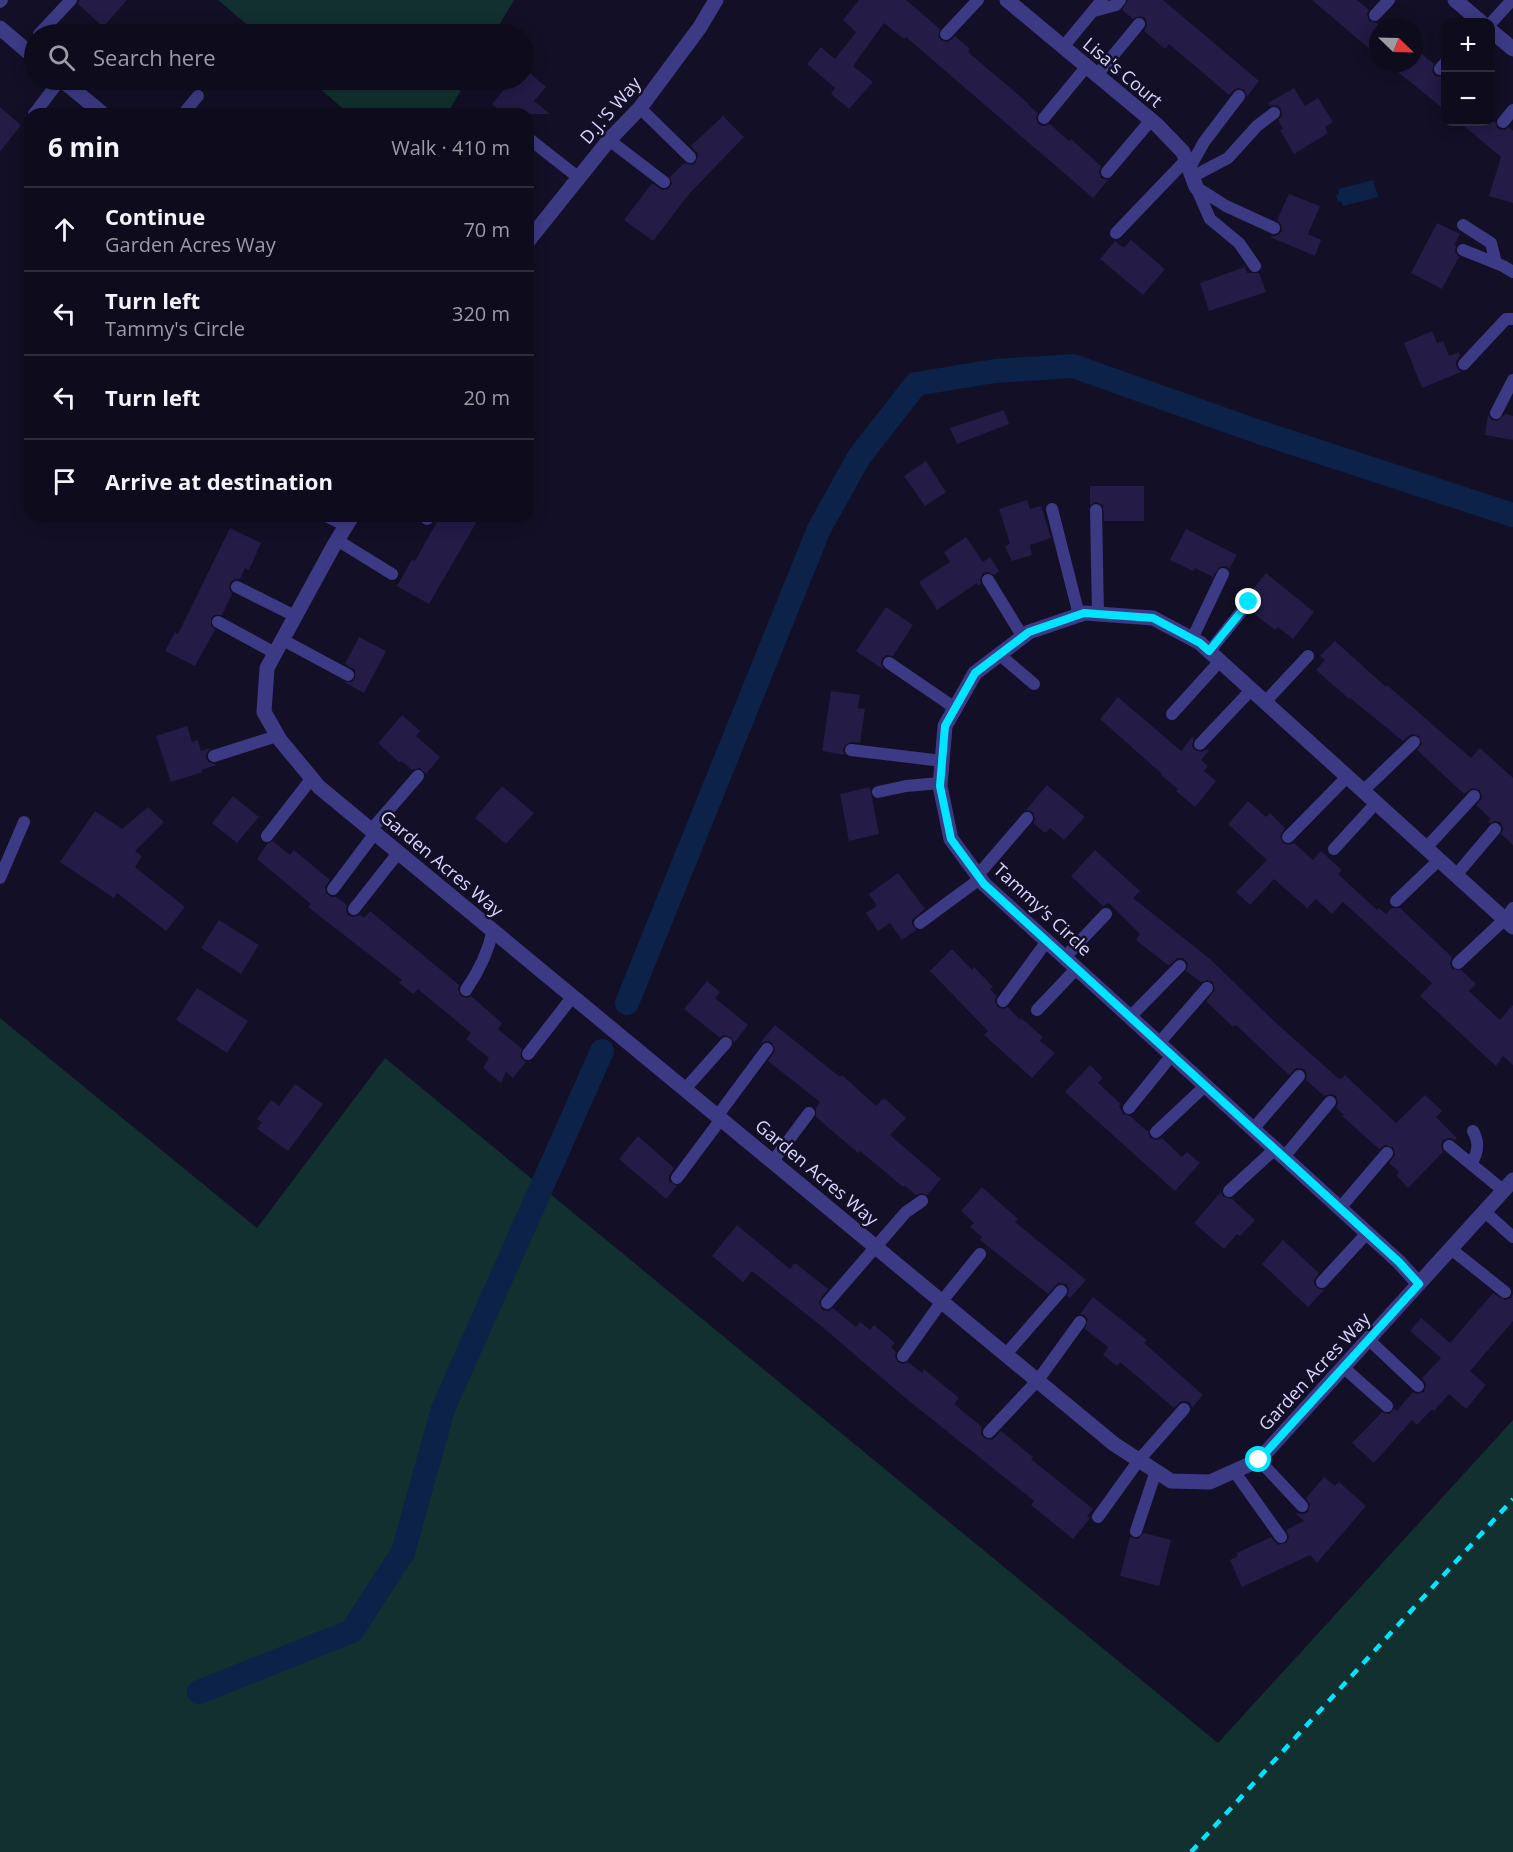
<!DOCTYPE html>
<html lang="en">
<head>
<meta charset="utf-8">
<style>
  :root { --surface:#0e0b1c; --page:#1c1929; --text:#f1f3f6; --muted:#9b9ba3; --line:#2e2b3b }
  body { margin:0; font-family:"Open Sans",sans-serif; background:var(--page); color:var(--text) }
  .controls { position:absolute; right:18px; top:18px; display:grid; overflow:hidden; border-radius:12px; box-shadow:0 3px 15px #0003 }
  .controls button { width:54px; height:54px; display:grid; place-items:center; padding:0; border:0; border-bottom:2px solid var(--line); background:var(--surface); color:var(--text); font:30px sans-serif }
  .compass { position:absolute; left:1369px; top:18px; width:54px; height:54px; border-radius:50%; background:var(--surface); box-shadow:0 3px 15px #0003; rotate:113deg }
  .stop { position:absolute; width:18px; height:18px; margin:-14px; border:4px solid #00e5ff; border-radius:50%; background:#fff }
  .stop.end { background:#00e5ff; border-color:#fff; box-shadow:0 2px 6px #0008 }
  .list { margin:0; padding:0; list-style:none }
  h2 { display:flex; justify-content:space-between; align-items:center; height:78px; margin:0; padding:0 24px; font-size:26px }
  h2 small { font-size:20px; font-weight:400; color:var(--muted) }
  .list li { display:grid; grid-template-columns:39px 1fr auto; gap:18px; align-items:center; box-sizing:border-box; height:84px; padding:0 24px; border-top:2px solid var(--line) }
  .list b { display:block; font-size:22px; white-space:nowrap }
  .list p { margin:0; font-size:20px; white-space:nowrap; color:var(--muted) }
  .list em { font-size:20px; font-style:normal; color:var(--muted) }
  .icon { flex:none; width:33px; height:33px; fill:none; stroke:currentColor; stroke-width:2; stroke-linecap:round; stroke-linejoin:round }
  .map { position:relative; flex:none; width:1513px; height:1852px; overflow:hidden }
  .search { position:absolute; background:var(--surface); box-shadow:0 3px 15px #0003; left:24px; top:24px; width:510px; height:66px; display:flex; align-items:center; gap:15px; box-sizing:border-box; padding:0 21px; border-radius:33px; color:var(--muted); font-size:22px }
  .panel { position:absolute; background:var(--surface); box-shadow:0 3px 15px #0003; left:24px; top:108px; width:510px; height:414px; border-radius:18px }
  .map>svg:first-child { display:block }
  .green { fill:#12302f }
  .water { fill:#0c2248 }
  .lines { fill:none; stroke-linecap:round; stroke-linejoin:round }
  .canal { stroke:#0c2248; stroke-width:24 }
  .building { fill:#241b47 }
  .service { stroke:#3d3a85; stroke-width:12 }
  .minor { stroke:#3d3a85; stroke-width:15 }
  .rail { stroke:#00e5ff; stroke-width:4.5; stroke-dasharray:9 8; stroke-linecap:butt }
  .route { stroke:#00e5ff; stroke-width:8 }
  .labels { text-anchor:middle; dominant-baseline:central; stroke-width:5; stroke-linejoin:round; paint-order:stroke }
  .street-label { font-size:18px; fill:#d9d4ff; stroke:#130f26 }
</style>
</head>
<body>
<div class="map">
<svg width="1513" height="1852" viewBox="0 0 1513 1852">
  <rect width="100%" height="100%" fill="#130f26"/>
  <!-- green -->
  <path class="green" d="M218 0H514L494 34H258Z
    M310 80H467L447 114H349Z
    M0 1018 257 1228 385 1058 1218 1743 1513 1420V1852H0Z"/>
  <!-- water -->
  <path class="water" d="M1373 180 1378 197 1343 206 1341 201 1338 202 1336 195 1339 194 1338 189Z"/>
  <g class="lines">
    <!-- canal -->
    <path class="canal" d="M627 1003 819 529 859 457 916 384 995 371 1073 366 1259 432 1513 515
      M199 1692 352 1631 403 1552 443 1409 602 1051"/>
  </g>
  <!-- building -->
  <path class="building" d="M79 0H127L103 27 78 4Z
    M859 0H906L940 29 938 36 941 40 948 42 955 36 970 49 968 52 1029 104 1028 105 1038 113 1036 117 1038 124 1043 126 1050 124 1069 141 1071 139 1101 166 1099 171 1101 178 1108 180 1093 198 906 37 904 39 884 23 853 66 873 82 849 109 831 94 835 88 807 64 821 47 835 59 856 32 843 20Z
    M1128 0H1163L1259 81 1247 97 1244 90 1239 88 1235 89 1229 95 1169 44 1165 49 1144 31 1147 25 1145 18 1140 16 1133 19 1122 10Z
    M1312 0H1357L1369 10 1367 14 1369 21 1378 23V56Z
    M1414 48 1434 64 1432 71 1435 76 1439 77 1446 75V111L1387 63H1414Z
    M524 68 546 87 534 101 550 114H504L492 104 512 80H524Z
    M1294 88 1305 106 1318 98 1333 122 1325 127 1328 133 1294 154 1280 130 1283 129 1278 120 1282 116 1281 108 1277 105 1270 106 1268 103Z
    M0 107 21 125 0 152Z
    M723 116 744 137 689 194 653 241 624 220 652 183 662 190 668 189 672 184 670 177 684 163 692 165 696 162 698 154 691 146Z
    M1459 122H1495L1498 129 1505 130 1509 127 1513 131V203L1489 196 1501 157Z
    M1289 194 1320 206 1308 234 1321 240 1315 256 1270 237 1278 235 1282 231 1281 224 1277 220Z
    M1437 223 1460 234 1454 245 1456 246 1455 252 1459 257 1442 289 1411 273Z
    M1131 240 1165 269 1143 295 1100 259 1115 241 1124 248Z
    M1245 267 1247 273H1259L1266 292 1209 311 1200 283Z
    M1432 331 1437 343 1443 341 1449 356 1459 352 1460 356 1456 362V366L1461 372 1422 388 1404 343Z
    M1004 410 1009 424 957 444 950 428Z
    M1505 414 1513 416V440L1485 435 1488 415 1492 420 1497 421Z
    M926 461 946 492 925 506 904 476Z
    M1090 486H1144V521H1104L1103 505 1096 502 1090 505Z
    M1027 500 1030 509 1041 506 1051 538 1030 545 1032 555 1012 561 1005 547 1010 543 999 509Z
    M435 516H480L429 604 397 586 412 559 415 561 438 520Z
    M230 528 261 543 249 570 245 568 240 579 233 580 230 583 229 588 232 594 222 615H214L211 619V626L215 630 195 666 165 651 175 632 178 634Z
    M1186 529 1237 555 1229 569 1226 566 1219 567 1213 577 1195 568 1193 571 1170 560Z
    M966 537 983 562 990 557 999 571 994 575 988 572 983 573 980 580 981 584 978 586 977 583 937 610 919 582 950 562 944 552Z
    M1266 573 1314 612 1293 639 1278 627 1275 630 1253 613 1257 608V600L1254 595 1249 594Z
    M886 607 913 625 893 656 886 655 882 659 881 663 884 670 856 651Z
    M359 637 386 651 364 693 344 682H352L355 678V670L345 664Z
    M1335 641 1386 687 1387 685 1471 758 1480 748 1513 778V845L1501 834 1503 830 1501 823 1496 821 1489 823 1488 822 1491 819 1476 805 1482 798 1480 790 1472 788 1464 794 1417 750 1422 744 1419 736 1411 734 1403 741 1350 698 1349 699 1316 670 1325 660 1320 656Z
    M831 691 860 695 858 708 865 709 860 743 851 742 845 745 843 750 845 755 822 751Z
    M1118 697 1181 751 1192 737 1194 738 1192 746 1195 750 1202 752 1207 749 1209 751 1201 760 1208 766 1204 771 1216 781 1195 807 1176 791 1178 789 1161 775 1162 774 1100 719Z
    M402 715 420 731 416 736 440 757 426 774 420 768 412 770 401 761 400 763 378 743Z
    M187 726 192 742 198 740 201 751 211 748 206 754V759L209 762 217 765 201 770 203 772 171 782 156 736Z
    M1047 785 1085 817 1064 840 1050 828 1045 833 1033 823 1035 819 1033 812 1026 810Z
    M502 786 534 813 506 844 475 818Z
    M870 787 879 834 849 841 840 794Z
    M233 796 259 817 237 843 212 823Z
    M1248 801 1266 817 1270 813 1285 828 1280 836 1283 843 1290 845 1294 843 1313 860 1321 851 1342 870 1338 874 1377 910 1379 908 1386 914 1392 908H1400L1452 957 1450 964 1452 969 1461 970 1476 984 1469 991 1500 1020 1513 1005V1065L1503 1056 1496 1066 1420 996 1432 983 1343 902 1332 914 1316 899 1307 908 1274 879 1250 905 1236 892 1267 860 1228 824Z
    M148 807 164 822 135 851 142 856 135 867 185 907 166 931 117 893 114 898 60 862 95 811 122 829Z
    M273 841 290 855 294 850 330 880 325 887 326 893 331 897H336L347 905 346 912 348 915 353 917 360 915 364 918 370 911 459 985 458 990 461 996 466 998 471 996 502 1023 498 1029 522 1049 520 1057 526 1062 513 1078 506 1072 501 1083 483 1068 489 1058 466 1039 471 1033 418 989 413 994 399 983 402 980 308 907 311 904 257 859 267 844Z
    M1095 850 1140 891 1133 898 1210 959 1274 1021 1340 1080 1345 1075 1396 1123 1425 1095 1442 1111 1436 1117 1457 1138 1455 1140 1450 1138 1443 1140 1441 1145 1443 1152 1408 1188 1396 1175 1399 1172 1389 1163 1395 1155 1393 1147 1385 1145 1379 1149 1342 1116 1344 1115 1336 1108 1338 1103 1336 1096 1331 1094 1324 1096 1306 1080 1307 1074 1304 1069 1296 1068 1289 1075 1236 1025 1233 1027 1206 1001 1215 990 1213 982 1208 980 1201 982 1186 971 1188 963 1183 958H1177L1169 966 1136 940 1140 934 1109 903 1103 906 1071 876Z
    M898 873 925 909 912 920V924L916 930 902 940 890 923 878 931 866 913 877 906 869 894Z
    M219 920 259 945 241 974 201 948Z
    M952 949 972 970 974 967 993 987 990 989 997 996 995 1001 998 1007 1003 1009 1008 1007 1020 1020 1021 1018 1043 1037 1040 1041 1055 1053 1032 1078 984 1035 988 1031 930 971Z
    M707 981 720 992 715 998 748 1025 734 1043 731 1037 724 1035 720 1038 684 1009Z
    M197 988 248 1021 227 1053 176 1020Z
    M775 1025 840 1077 842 1075 876 1106 884 1098 906 1118 890 1135 941 1179 927 1195 922 1193 916 1195 904 1185 903 1187 860 1151 858 1153 816 1117V1108L820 1102 768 1061 775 1051 772 1043 767 1041 760 1043Z
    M1090 1065 1103 1078 1098 1083 1121 1104 1119 1106 1123 1114 1130 1116 1147 1131 1148 1130 1150 1138 1157 1140 1162 1138 1182 1157 1187 1152 1200 1163 1175 1191 1065 1092Z
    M295 1084 323 1104 288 1151 257 1129 262 1122 257 1119 271 1100 279 1106Z
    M638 1136 674 1168 669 1176V1181L677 1186 666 1199 619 1159Z
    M982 1187 1018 1219 1015 1222 1086 1280 1070 1298 1067 1296 1069 1289 1066 1284 1058 1283 1048 1294 980 1240 982 1237 970 1227 974 1223 961 1211Z
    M1221 1192 1223 1197 1232 1199 1255 1220 1240 1236 1237 1234 1224 1249 1194 1223Z
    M737 1225 790 1269 795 1263 828 1289 819 1301 822 1310 829 1311 833 1308 856 1327 860 1322 870 1330 874 1325 895 1343 891 1347 896 1352 895 1356 898 1362 903 1364 908 1362 922 1373 924 1369 959 1398 954 1404 982 1427 981 1434 984 1438 992 1440 1001 1431 1033 1457 1031 1459 1093 1509 1087 1516 1090 1518 1073 1539 1031 1505 1034 1501 903 1396 820 1325 752 1271 743 1282 712 1256Z
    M1283 1240 1319 1273 1314 1280V1284L1317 1288 1324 1290 1308 1307 1262 1264Z
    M1493 1293 1504 1300 1511 1298 1513 1294V1321L1470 1371 1486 1385 1466 1409 1449 1394 1434 1411 1432 1409 1417 1425 1412 1420 1374 1463 1352 1443 1382 1412 1389 1414 1395 1408 1397 1411 1413 1392 1417 1394 1424 1392 1426 1384 1422 1378 1441 1358 1410 1331 1421 1318 1450 1343Z
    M1093 1297 1147 1340 1144 1343 1203 1395 1192 1408 1190 1403 1185 1401H1181L1174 1408 1120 1362 1117 1366 1103 1355 1108 1347 1085 1329 1088 1319 1084 1315 1080 1314Z
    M1324 1477 1335 1486 1339 1482 1366 1506 1317 1563 1310 1555 1242 1587 1230 1560 1238 1556 1237 1553 1271 1537 1278 1545 1286 1543 1289 1537 1286 1530 1304 1521 1295 1513 1303 1514 1308 1512 1310 1505 1306 1498Z
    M1144 1533 1171 1540 1159 1586 1120 1576 1130 1537 1138 1539Z"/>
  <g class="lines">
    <!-- service -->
    <path class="service" d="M0 2 2 0
      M1094 11 1116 5 1120 0
      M1375 15 1389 0
      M1490 24 1512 0
      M39 34 71 0
      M946 34 978 0
      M1063 47 1102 0
      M1440 69 1446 62
      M1097 75 1139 24
      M640 108 690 157
      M34 114 60 80
      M183 114 198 96
      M1044 118 1087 66
      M1503 122 1513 110
      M528 138 579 178
      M609 140 664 182
      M1189 169 1204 142 1239 96
      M1107 172 1151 120
      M1192 177 1228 158 1257 126 1274 113
      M1196 187 1210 219 1239 243 1255 266
      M1196 187 1226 206 1274 228
      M1463 225 1491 243 1496 263
      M1116 233 1186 160
      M1463 250 1503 266 1513 272
      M1464 364 1506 319H1513
      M1496 413 1513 380
      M1052 509 1079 615
      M1096 510 1098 614
      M326 516 346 526
      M424 516 427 519
      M337 540 392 574
      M988 580 1023 637
      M237 587 295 616
      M218 622 275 653
      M1192 639 1223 574
      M283 640 348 675
      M1209 652 1249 602
      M1000 655 1034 684
      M889 663 955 708
      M1265 702 1308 656
      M1172 714 1220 661
      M1200 744 1251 690
      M851 750 942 761
      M214 756 277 736
      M1363 791 1414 742
      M878 792 906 786 940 783
      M371 830 418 776
      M267 836 312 778
      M1288 837 1347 777
      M1426 848 1474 796
      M1334 849 1376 803
      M978 875 1027 818
      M1456 875 1495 829
      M0 878 24 822
      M333 889 375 833
      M1396 901 1439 860
      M354 909 398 853
      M920 923 981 878
      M1065 957 1106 914
      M1458 963 1505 919 1513 908
      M466 990C479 971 488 953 493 930
      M1003 1001 1047 941
      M1037 1010 1077 968
      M1130 1017 1180 966
      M1159 1043 1207 988
      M528 1054 573 996
      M685 1089 726 1043
      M1129 1108 1172 1055
      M718 1115 767 1049
      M1253 1129 1299 1076
      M1156 1132 1205 1086
      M1449 1146 1504 1191
      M1284 1157 1330 1102
      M773 1161 809 1113
      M1471 1164C1478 1153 1480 1143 1473 1131
      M677 1178 721 1119
      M1229 1191 1275 1149
      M1340 1208 1387 1153
      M1485 1212 1513 1237
      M1451 1249 1505 1292
      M1322 1282 1367 1233
      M827 1303 906 1212 922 1201
      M1369 1340 1418 1386
      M1006 1354 1061 1291
      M903 1356 942 1301 980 1254
      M1344 1368 1387 1406
      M989 1432 1038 1380 1080 1322
      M1259 1460 1302 1506
      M1234 1471 1281 1537
      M1098 1517 1139 1460 1184 1409
      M1136 1531 1156 1471"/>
    <!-- minor -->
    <path class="minor" d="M1007 0 1157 125 1183 152 1196 187
      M1455 0 1481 22
      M0 28 34 57
      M1490 30 1513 49
      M62 80 103 114
      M528 241 609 140 640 108 700 27 716 0
      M352 516 333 547 267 668 264 712 280 740 319 787 1114 1444 1171 1481 1210 1482 1259 1460 1513 1180
      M1419 1284 1399 1262 984 884 951 839 940 786 945 726 975 673 1029 632 1085 613 1153 618 1200 643 1513 927"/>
    <!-- rail -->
    <path class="rail" d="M1191 1852 1513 1499"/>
  </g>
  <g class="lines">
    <!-- route -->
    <path class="route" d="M1249 602 1209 651 1200 643 1153 618 1084 613 1029 632 975 673 945 726 940 786 951 839 984 884 1399 1262 1419 1284 1259 1460"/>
  </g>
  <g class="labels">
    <!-- street labels -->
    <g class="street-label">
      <text transform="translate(1123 72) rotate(40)">Lisa's Court</text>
      <text transform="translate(610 110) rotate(-49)">D.J.'S Way</text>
      <text transform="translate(442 863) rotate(40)">Garden Acres Way</text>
      <text transform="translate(1043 909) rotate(43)">Tammy's Circle</text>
      <text transform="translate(817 1172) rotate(40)">Garden Acres Way</text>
      <text transform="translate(1314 1371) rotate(-47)">Garden Acres Way</text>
    </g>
  </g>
</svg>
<div class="controls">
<button>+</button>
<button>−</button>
</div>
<svg class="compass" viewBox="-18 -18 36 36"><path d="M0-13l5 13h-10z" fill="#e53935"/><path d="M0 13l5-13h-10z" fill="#9b9ba3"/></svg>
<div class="stop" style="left:1259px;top:1460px"></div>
<div class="stop end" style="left:1249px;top:602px"></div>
<div class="search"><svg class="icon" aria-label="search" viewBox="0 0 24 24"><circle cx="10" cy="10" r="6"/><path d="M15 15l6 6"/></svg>Search here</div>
<section class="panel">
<h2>6 min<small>Walk · 410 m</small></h2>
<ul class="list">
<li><svg class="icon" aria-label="ahead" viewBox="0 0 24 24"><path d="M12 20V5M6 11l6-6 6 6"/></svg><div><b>Continue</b><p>Garden Acres Way</p></div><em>70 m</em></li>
<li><svg class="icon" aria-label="left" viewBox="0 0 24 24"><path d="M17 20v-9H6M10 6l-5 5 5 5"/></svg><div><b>Turn left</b><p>Tammy's Circle</p></div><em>320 m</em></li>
<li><svg class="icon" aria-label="left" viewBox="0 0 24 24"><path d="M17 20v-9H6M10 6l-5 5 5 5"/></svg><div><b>Turn left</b></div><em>20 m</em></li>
<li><svg class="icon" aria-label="arrive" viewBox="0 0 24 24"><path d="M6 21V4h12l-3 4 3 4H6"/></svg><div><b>Arrive at destination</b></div></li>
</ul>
</section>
</div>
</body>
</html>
